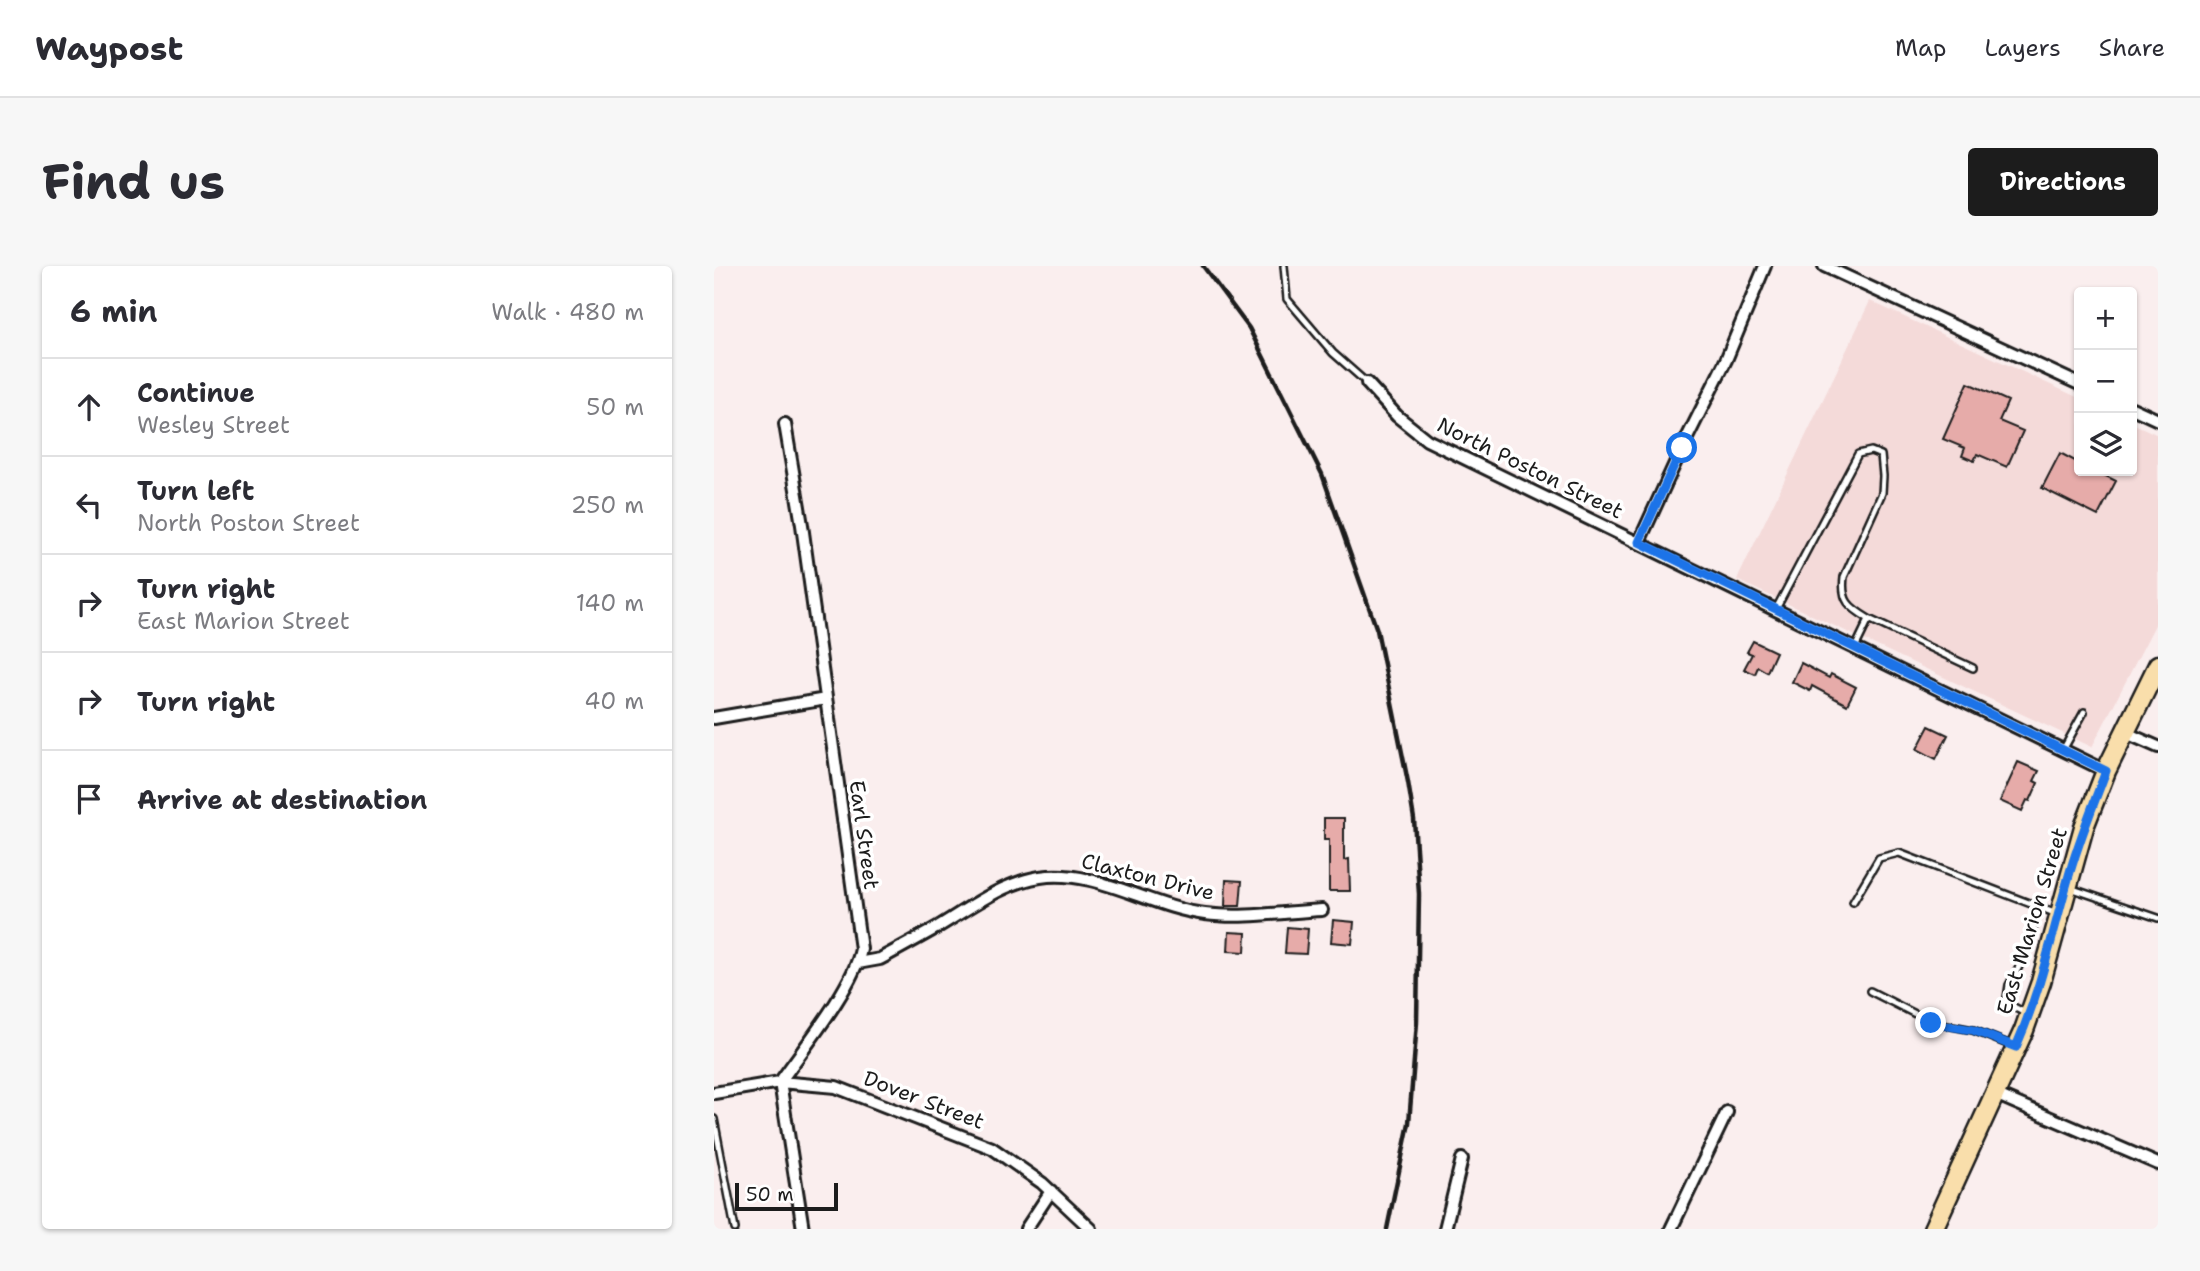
<!DOCTYPE html>
<html lang="en">
<head>
<meta charset="utf-8">
<style>
  :root { --surface:#fff; --page:#f7f7f7; --text:#2b2b33; --muted:#7c7c81; --line:#e1e1e2; --accent:#1c1c1c }
  body { margin:0; font-family:"Shantell Sans",sans-serif; background:var(--page); color:var(--text) }
  .controls { position:absolute; right:21px; top:21px; display:grid; overflow:hidden; border-radius:7px; box-shadow:0 2px 5px #0004 }
  .controls button { width:63px; height:63px; display:grid; place-items:center; padding:0; border:0; border-bottom:2px solid var(--line); background:var(--surface); color:var(--text); font:35px sans-serif }
  .scale { position:absolute; left:21px; bottom:18px; width:103px; box-sizing:border-box; padding-left:7px; border:4px solid #1c1c1c; border-top:0; font-size:19px; line-height:24px; white-space:nowrap; color:#1c1c1c; -webkit-text-stroke:5px #fff; paint-order:stroke }
  .stop { position:absolute; width:21px; height:21px; margin:-16px; border:5px solid #1a73e8; border-radius:50%; background:#fff }
  .stop.end { background:#1a73e8; border-color:#fff; box-shadow:0 2px 7px #0008 }
  .list { margin:0; padding:0; list-style:none }
  h2 { display:flex; justify-content:space-between; align-items:center; height:91px; margin:0; padding:0 28px; font-size:30px }
  h2 small { font-size:23px; font-weight:400; color:var(--muted) }
  .list li { display:grid; grid-template-columns:46px 1fr auto; gap:21px; align-items:center; box-sizing:border-box; height:98px; padding:0 28px; border-top:2px solid var(--line) }
  .list b { display:block; font-size:26px; white-space:nowrap }
  .list p { margin:0; font-size:23px; white-space:nowrap; color:var(--muted) }
  .list em { font-size:23px; font-style:normal; color:var(--muted) }
  .icon { flex:none; width:38px; height:38px; fill:none; stroke:currentColor; stroke-width:2; stroke-linecap:round; stroke-linejoin:round }
  .map { position:relative; flex:none; width:1444px; height:963px; overflow:hidden; border-radius:7px }
  header { display:flex; align-items:center; gap:42px; box-sizing:border-box; height:98px; padding:0 35px; background:var(--surface); border-bottom:2px solid var(--line) }
  header strong { font-size:33px }
  nav { display:flex; gap:38px; margin-inline-start:auto; font-size:24px }
  .intro { display:flex; align-items:center; justify-content:space-between; box-sizing:border-box; height:168px; padding:0 42px }
  h1 { margin:0; font-size:49px }
  .button { padding:18px 32px; border-radius:7px; background:var(--accent); color:#fff; font-size:24px; font-weight:700 }
  main { display:flex; gap:42px; padding:0 42px }
  aside { flex:1; background:var(--surface); border-radius:7px; box-shadow:0 2px 5px #0004 }
  .map>svg:first-child { display:block }
  .built { fill:#f4dad9 }
  .building { fill:#e6aba9; stroke:#1c1c1c; stroke-width:2 }
  .lines { fill:none; stroke-linecap:round; stroke-linejoin:round }
  .service-casing { stroke:#1c1c1c; stroke-width:10 }
  .minor-casing { stroke:#1c1c1c; stroke-width:16 }
  .primary-casing { stroke:#1c1c1c; stroke-width:23 }
  .service { stroke:#fff; stroke-width:5 }
  .minor { stroke:#fff; stroke-width:10 }
  .primary { stroke:#f9deab; stroke-width:18 }
  .rail { stroke:#1c1c1c; stroke-width:4.5 }
  .route { stroke:#1a73e8; stroke-width:9 }
  .labels { text-anchor:middle; dominant-baseline:central; stroke-width:7; stroke-linejoin:round; paint-order:stroke }
  .street-label { font-size:21px; fill:#1c1c1c; stroke:#fff }
</style>
</head>
<body>
<header>
<strong>Waypost</strong>
<nav><a>Map</a><a>Layers</a><a>Share</a></nav>
</header>
<div class="intro"><h1>Find us</h1><a class="button">Directions</a></div>
<main>
<aside>
<h2>6 min<small>Walk · 480 m</small></h2>
<ul class="list">
<li><svg class="icon" aria-label="ahead" viewBox="0 0 24 24"><path d="M12 20V5M6 11l6-6 6 6"/></svg><div><b>Continue</b><p>Wesley Street</p></div><em>50 m</em></li>
<li><svg class="icon" aria-label="left" viewBox="0 0 24 24"><path d="M17 20v-9H6M10 6l-5 5 5 5"/></svg><div><b>Turn left</b><p>North Poston Street</p></div><em>250 m</em></li>
<li><svg class="icon" aria-label="right" viewBox="0 0 24 24"><path d="M7 20v-9h11M14 6l5 5-5 5"/></svg><div><b>Turn right</b><p>East Marion Street</p></div><em>140 m</em></li>
<li><svg class="icon" aria-label="right" viewBox="0 0 24 24"><path d="M7 20v-9h11M14 6l5 5-5 5"/></svg><div><b>Turn right</b></div><em>40 m</em></li>
<li><svg class="icon" aria-label="arrive" viewBox="0 0 24 24"><path d="M6 21V4h12l-3 4 3 4H6"/></svg><div><b>Arrive at destination</b></div></li>
</ul>
</aside>
<div class="map">
<svg width="1444" height="963" viewBox="0 0 1444 963">
  <rect width="100%" height="100%" fill="#faeeee"/>
  <filter id="ink" filterUnits="userSpaceOnUse"><feTurbulence type="fractalNoise" baseFrequency=".0143" numOctaves="2"/><feDisplacementMap in="SourceGraphic" scale="14" xChannelSelector="R" yChannelSelector="G"/><feConvolveMatrix kernelMatrix="1 2 1 2 8 2 1 2 1" color-interpolation-filters="sRGB"/></filter>
  <g filter="url(#ink)">
    <!-- built -->
    <path class="built" d="M1156 35 1365 132V205H1418V157L1444 169V353L1378 481 1023 314Z"/>
    <!-- building -->
    <path class="building" d="M1254 117 1294 135 1285 155 1309 165 1293 201 1263 188 1260 195 1248 190 1251 182 1229 173Z
      M1346 187 1365 197V205H1382L1402 215 1384 250 1328 222Z
      M1039 375 1062 386 1053 406 1044 401 1041 408 1030 403 1038 388 1033 386Z
      M1087 397 1115 412 1117 408 1142 421 1133 439 1098 420 1096 425 1078 416Z
      M1215 460 1234 469 1222 493 1203 483Z
      M1304 496 1325 505 1320 515 1324 517 1316 535 1313 534 1308 545 1286 535Z
      M610 552H630V594L635 593 636 625H615V574H610Z
      M512 614 528 615 526 640H511Z
      M619 654 640 656 638 678 617 676Z
      M573 661 594 663 592 688 571 687Z
      M515 666 532 667 531 686 514 685Z"/>
    <g class="lines">
      <defs>
        <path id="service" d="M570 0 573 33 619 87 653 117
          M1062 343 1144 188 1157 185 1167 189 1169 210 1168 227 1130 311C1127 335 1135 341 1155 353L1141 382
          M1155 353 1259 402
          M1349 484 1370 446
          M1356 622 1444 652
          M1139 636 1165 592 1185 587 1343 648
          M1156 725 1217 756 1259 764 1299 780
          M1313 748 1296 739 1293 732 1295 719 1309 693 1326 642
          M0 853 21 963"/>
        <path id="minor" d="M1110 0 1365 118
          M653 117 683 150 713 174 1392 505
          M1418 142 1444 154
          M71 158 88 259 147 683C140 720 89 783 66 816L89 963
          M925 276 968 182 1012 94 1051 0
          M0 452 112 433
          M1410 466 1444 481
          M144 697 166 693C184 683 203 673 222 662 254 643 288 617 326 611 381 602 437 642 491 648 529 653 570 646 608 644
          M0 827 66 816 122 821 278 882 328 917 377 963
          M1281 828 1444 898
          M312 963 337 925
          M731 963 748 893
          M957 963 1013 846"/>
        <path id="primary" d="M1219 963 1310 764 1327 716 1370 561 1392 505 1444 399"/>
      </defs>
      <!-- service casing -->
      <use href="#service" class="service-casing"/>
      <!-- minor casing -->
      <use href="#minor" class="minor-casing"/>
      <!-- primary casing -->
      <use href="#primary" class="primary-casing"/>
      <!-- service -->
      <use href="#service" class="service"/>
      <!-- minor -->
      <use href="#minor" class="minor"/>
      <!-- primary -->
      <use href="#primary" class="primary"/>
      <!-- rail -->
      <path class="rail" d="M489 0 535 62 608 208 663 364 694 516 700 553 705 628 703 756 695 857 673 963"/>
    </g>
  </g>
  <g class="lines" filter="url(#ink)">
    <!-- route -->
    <path class="route" d="M968 182 925 276 1392 505C1379 539 1366 572 1356 606 1339 665 1327 724 1302 781L1259 764 1217 757"/>
  </g>
  <g class="labels">
    <!-- street labels -->
    <g class="street-label">
      <text transform="translate(816 202) rotate(26)">North Poston Street</text>
      <text transform="translate(150 569) rotate(82)">Earl Street</text>
      <text transform="translate(434 611) rotate(14)">Claxton Drive</text>
      <text transform="translate(1318 655) rotate(-73)">East Marion Street</text>
      <text transform="translate(210 834) rotate(21)">Dover Street</text>
    </g>
  </g>
</svg>
<div class="controls">
<button>+</button>
<button>−</button>
<button><svg class="icon" aria-label="layers" viewBox="0 0 24 24"><path d="M12 4l9 5-9 5-9-5zM3 14l9 5 9-5"/></svg></button>
</div>
<div class="scale">50 m</div>
<div class="stop" style="left:968px;top:182px"></div>
<div class="stop end" style="left:1217px;top:757px"></div>
</div>
</main>
</body>
</html>
